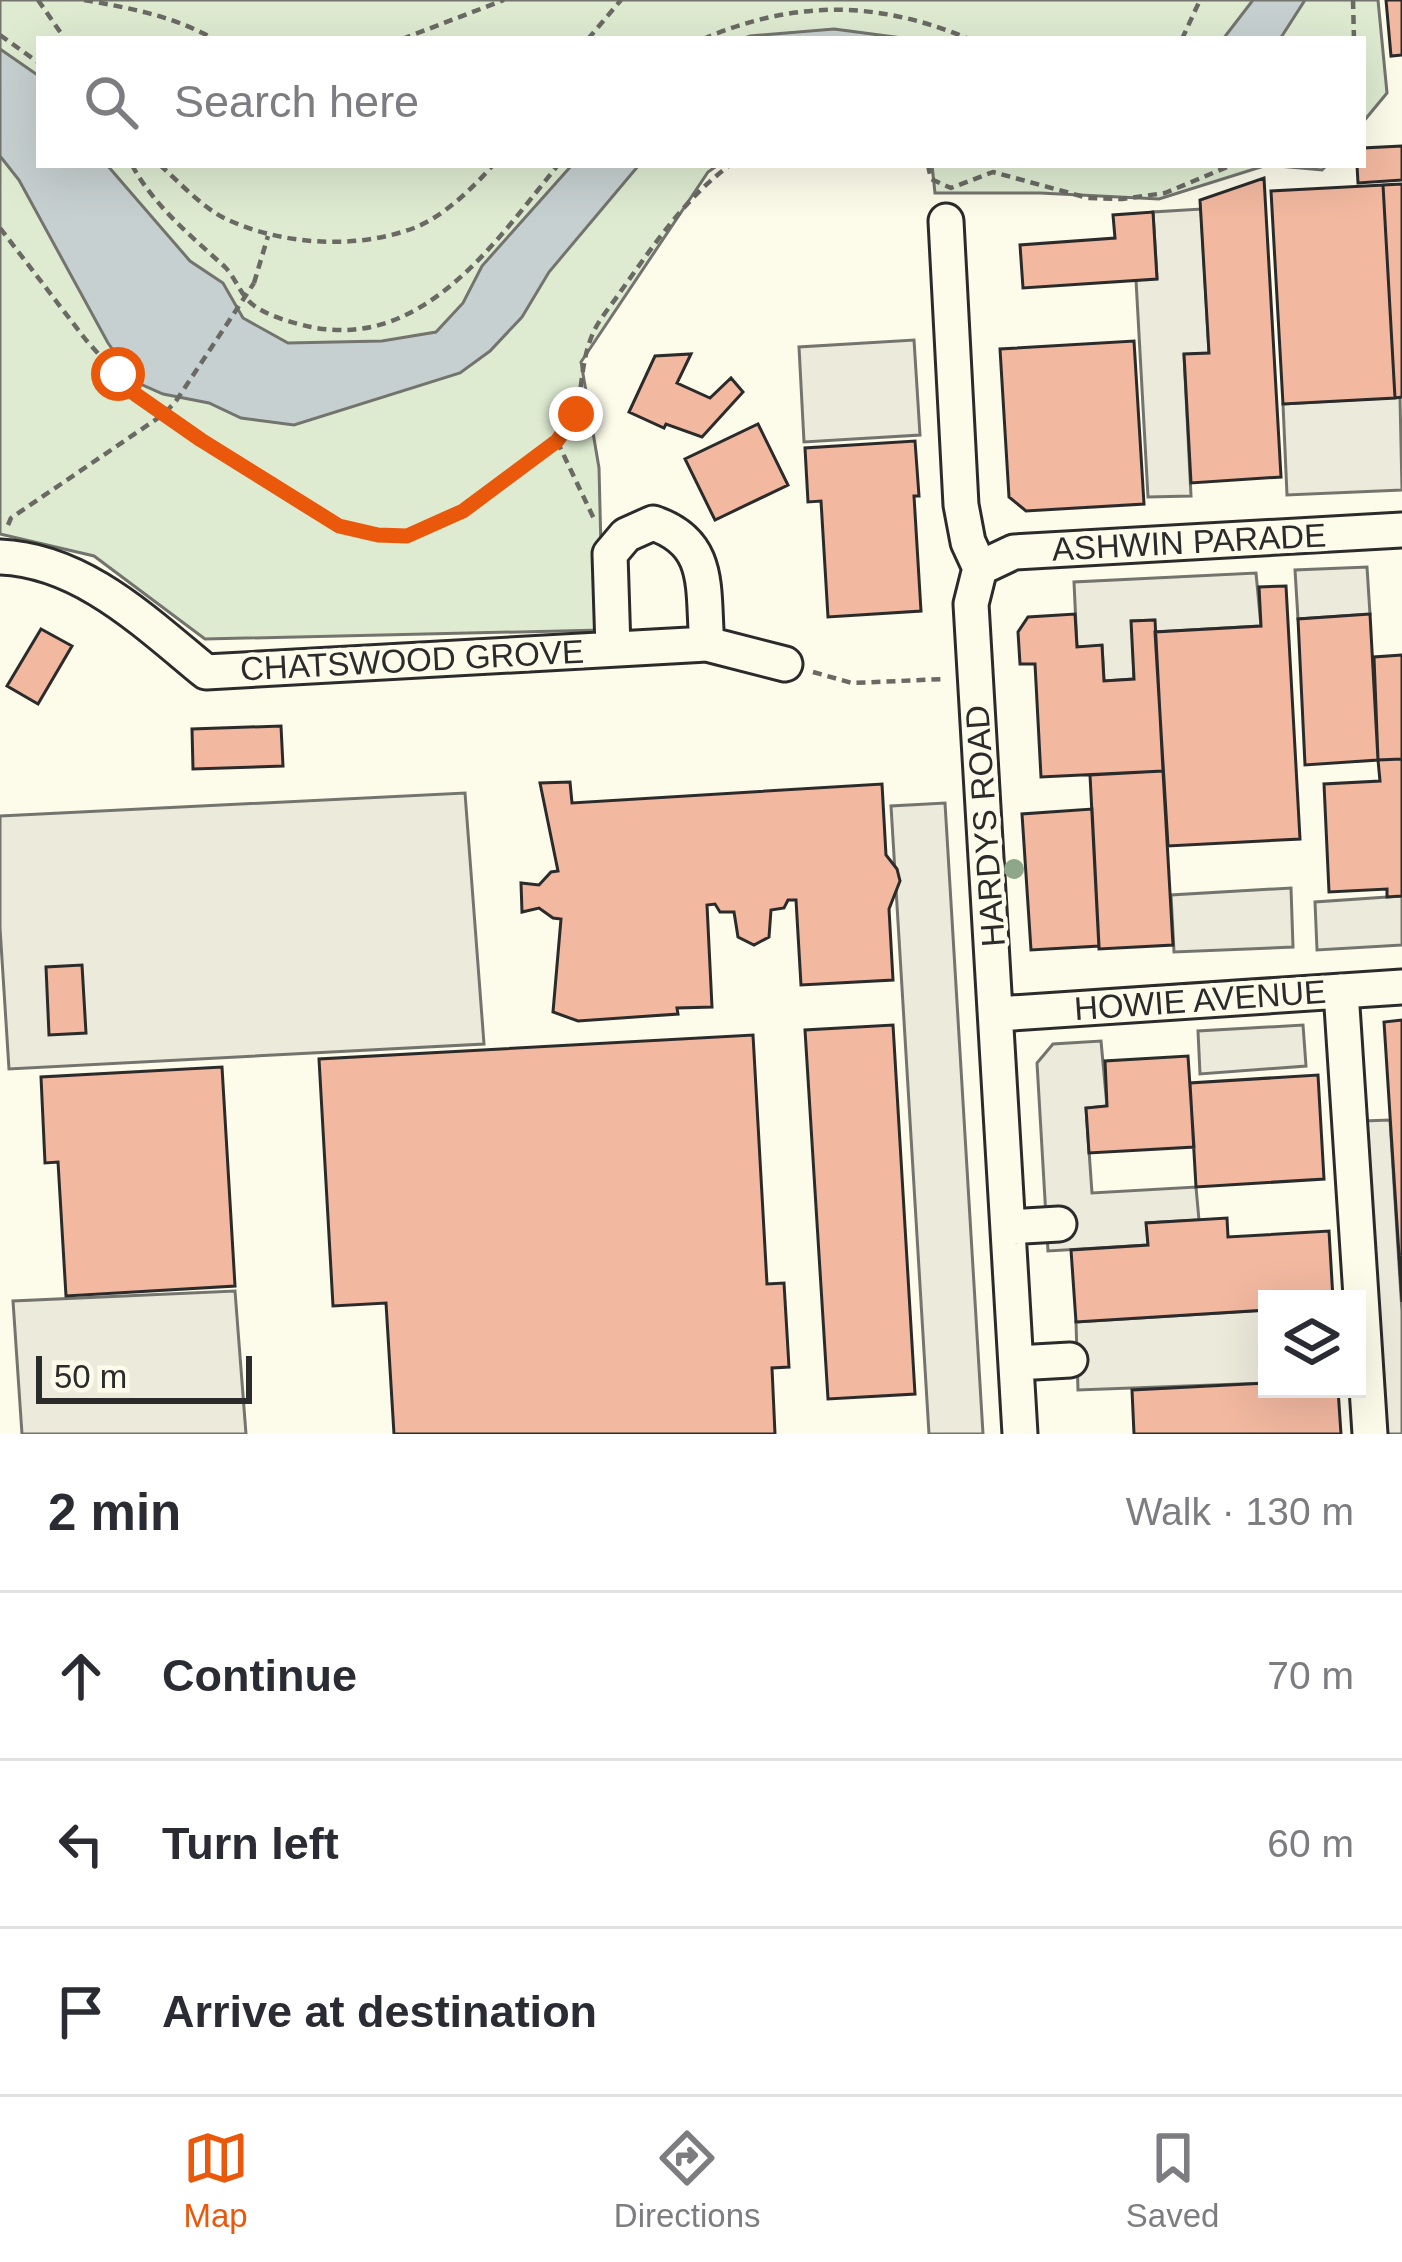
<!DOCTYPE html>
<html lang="en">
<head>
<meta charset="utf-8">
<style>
  :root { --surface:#fff; --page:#f2f2f3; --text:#2b2b33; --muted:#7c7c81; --line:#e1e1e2; --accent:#ea580c }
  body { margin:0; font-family:Helvetica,sans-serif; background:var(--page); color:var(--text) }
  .controls { position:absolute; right:36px; bottom:36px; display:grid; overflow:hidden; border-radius:0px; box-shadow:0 12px 48px #0002 }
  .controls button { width:108px; height:108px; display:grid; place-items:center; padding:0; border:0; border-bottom:3px solid var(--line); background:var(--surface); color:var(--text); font:60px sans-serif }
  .scale { position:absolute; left:36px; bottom:30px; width:216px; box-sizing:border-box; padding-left:12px; border:6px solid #2b2b2b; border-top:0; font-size:33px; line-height:42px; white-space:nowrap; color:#2b2b2b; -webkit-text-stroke:9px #fdfbea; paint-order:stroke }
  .stop { position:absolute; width:36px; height:36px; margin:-27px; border:9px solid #ea580c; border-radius:50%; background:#fff }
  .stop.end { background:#ea580c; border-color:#fff; box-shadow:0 3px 12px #0008 }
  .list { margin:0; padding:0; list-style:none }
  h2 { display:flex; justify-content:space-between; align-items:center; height:156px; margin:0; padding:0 48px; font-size:51px }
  h2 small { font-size:39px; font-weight:400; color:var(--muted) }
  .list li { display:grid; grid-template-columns:78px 1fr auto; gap:36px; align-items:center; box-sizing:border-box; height:168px; padding:0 48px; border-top:3px solid var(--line) }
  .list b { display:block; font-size:45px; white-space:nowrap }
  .list em { font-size:39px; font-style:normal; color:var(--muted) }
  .icon { flex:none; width:66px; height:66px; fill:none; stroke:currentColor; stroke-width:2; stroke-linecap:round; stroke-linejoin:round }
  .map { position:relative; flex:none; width:1402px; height:1434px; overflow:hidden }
  .search { position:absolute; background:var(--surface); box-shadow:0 12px 48px #0002; left:36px; right:36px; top:36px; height:132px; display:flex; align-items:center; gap:30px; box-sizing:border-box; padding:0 42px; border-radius:0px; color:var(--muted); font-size:45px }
  .sheet { height:660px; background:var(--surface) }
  nav { display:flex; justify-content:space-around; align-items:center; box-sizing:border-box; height:168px; border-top:3px solid var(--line); background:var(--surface); font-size:33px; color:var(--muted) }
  nav a { display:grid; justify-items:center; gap:6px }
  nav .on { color:var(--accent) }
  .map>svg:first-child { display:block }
  .green { fill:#deebd1; stroke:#74746e; stroke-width:3 }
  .parking { fill:#eceadb; stroke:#74746e; stroke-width:3 }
  .water { fill:#c7d0d0; stroke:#74746e; stroke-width:3 }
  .building { fill:#f2b8a0; stroke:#2b2b2b; stroke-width:3 }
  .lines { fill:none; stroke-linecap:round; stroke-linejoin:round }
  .minor-casing { stroke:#2b2b2b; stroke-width:39 }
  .path { stroke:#6a6964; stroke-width:4.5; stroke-dasharray:9 6; stroke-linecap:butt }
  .minor { stroke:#fdfbea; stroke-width:33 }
  .path-bridge { stroke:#6a6964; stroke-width:4.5; stroke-dasharray:9 6; stroke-linecap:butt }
  .tree { fill:#8ea78a }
  .route { stroke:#ea580c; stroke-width:15 }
  .labels { text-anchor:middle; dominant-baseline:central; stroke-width:9; stroke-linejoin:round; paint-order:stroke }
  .street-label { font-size:33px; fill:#2b2b2b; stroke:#fdfbea }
</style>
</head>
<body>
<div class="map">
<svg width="1402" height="1434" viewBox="0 0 1402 1434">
  <rect width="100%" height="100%" fill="#fdfbea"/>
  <!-- green -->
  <path class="green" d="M0 0H1378L1387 93 1363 122V39H39V165H718L708 172 581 362 599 468 603 630 205 639 94 556 0 534Z
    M932 165H1327L1322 170 1267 165 1159 199 1040 193H935Z"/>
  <!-- parking -->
  <path class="parking" d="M1201 209 1209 353 1184 355 1191 496 1148 497 1136 280 1157 278 1153 212Z
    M914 340 920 435 804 442 799 347Z
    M1400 397 1402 490 1287 495 1283 404Z
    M1367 567 1370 614 1298 619 1295 570Z
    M1256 573 1261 626 1155 632 1154 620 1132 621 1134 679 1104 681 1102 646 1077 647 1074 582Z
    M465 793 484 1044 9 1069 0 928V816Z
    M945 803 983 1434H929L891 806Z
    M1291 888 1293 947 1174 952 1171 895Z
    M1402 896V945L1317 950 1315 902Z
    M1303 1025 1306 1066 1200 1074 1198 1031Z
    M1101 1041 1107 1106 1086 1108 1092 1193 1196 1187 1199 1220 1147 1223 1148 1245 1048 1251 1037 1063 1053 1044Z
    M1390 1120 1402 1312V1434H1383L1363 1121Z
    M235 1291 246 1434H22L13 1301Z
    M1267 1310V1383L1078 1390 1076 1322Z"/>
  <!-- water -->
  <path class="water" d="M1253 0H1305L1280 39H1223Z
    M834 29 910 39H742L750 36Z
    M0 49 39 76V165H107L190 261 223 283 243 318 288 343 382 341 436 332 463 303 482 266 572 165H639L549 272 522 317 490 351 460 373 294 425 241 418 209 403 163 394 136 382 108 343 19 180 0 156Z"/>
  <!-- building -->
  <path class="building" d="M1386 0H1402V55L1391 56Z
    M1402 146V180L1358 183 1357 165H1363V148Z
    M1264 178 1281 477 1191 483 1184 354 1209 353 1200 200Z
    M1402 184V397L1395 398 1383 185Z
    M1383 185 1395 398 1283 404 1271 191Z
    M1153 212 1157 279 1023 288 1020 245 1115 238 1113 215Z
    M1134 341 1144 504 1026 511 1009 497 1000 349Z
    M691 354 677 383 710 398 731 378 743 392 702 437 666 424 664 428 629 412 655 356Z
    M758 424 788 485 715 520 685 459Z
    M915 441 919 496H914L921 611 828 617 821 501 808 502 805 448Z
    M1286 586 1300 839 1168 846 1155 632 1261 626 1259 587Z
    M1075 614 1077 647 1102 645 1104 681 1134 679 1131 621 1155 620 1163 771 1041 777 1035 664H1020L1018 632 1028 617Z
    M1370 614 1378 760 1305 765 1298 619Z
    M41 629 72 646 38 704 7 686Z
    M1402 655V759L1378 760 1374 657Z
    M281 726 283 766 193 769 192 729Z
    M1402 759V896L1387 897V889L1329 892 1324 784 1380 781 1378 760Z
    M1163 771 1173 945 1099 949 1090 775Z
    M570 782 572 803 882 784 886 855 897 869 900 881 889 909 893 980 801 985 796 900H788L784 908 771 910 769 937 754 945 738 937 734 912H720L715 904 707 905 712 1007 677 1008 678 1014 578 1021 553 1012 561 919 553 918 539 908 522 912 521 883 539 885 551 872 558 871 540 783Z
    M1092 809 1099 946 1031 950 1022 814Z
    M82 965 86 1033 49 1035 46 967Z
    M1402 1020V1302L1384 1022Z
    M893 1025 915 1394 828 1399 805 1030Z
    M753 1035 767 1284 784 1283 789 1367 772 1368 775 1434H394L386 1303 333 1306 319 1059Z
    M1188 1056 1194 1147 1089 1153 1086 1108 1107 1106 1105 1061Z
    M222 1067 235 1286 66 1296 58 1162 45 1163 41 1077Z
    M1318 1075 1324 1179 1196 1187 1190 1083Z
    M1227 1218 1228 1237 1329 1231 1333 1299H1267V1310L1076 1322 1071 1250 1148 1245 1146 1223Z
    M1267 1383V1389H1338L1341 1434H1134L1132 1390Z"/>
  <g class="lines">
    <defs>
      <path id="minor" d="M946 221 961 505 968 542 980 568 971 604 1020 1434
        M0 557C82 560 146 623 206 672L707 644 785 664
        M980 568 1014 552 1402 530
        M613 648 610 554 626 535 653 523C713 543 702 590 707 644
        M1341 991 1370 1434
        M997 1014 1402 987
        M1009 1227 1059 1224
        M1016 1363 1070 1360"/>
    </defs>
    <!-- minor casing -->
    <use href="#minor" class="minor-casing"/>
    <!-- path -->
    <path class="path" d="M38 0 65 39
      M84 0C130 8 173 16 214 39
      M1353 0 1354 39
      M0 35 39 63
      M402 39 504 0
      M588 39 621 0
      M703 39C795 0 876 0 969 39
      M1182 39 1200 0
      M132 165C154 206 191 236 225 267 235 277 240 294 252 304 267 316 293 323 311 327 424 350 496 241 558 165
      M160 165C180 183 201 206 224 218 280 245 355 250 414 228 444 216 472 189 493 165
      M928 165 931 179 951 188 993 172 1088 198 1122 199 1165 193 1232 165
      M0 228 86 340 135 395 339 526C360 531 383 539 405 535 452 528 518 470 557 441L595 521
      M254 283 268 236
      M557 441C588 406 576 377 591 338 597 321 611 306 621 291 653 246 685 198 730 165
      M8 525 11 518 164 414 176 401
      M813 672 852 683 945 679"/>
    <!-- minor -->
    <use href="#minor" class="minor"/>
    <!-- path-bridge -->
    <path class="path-bridge" d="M176 401 254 283"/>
  </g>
  <!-- trees -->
  <circle class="tree" cx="1014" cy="869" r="10"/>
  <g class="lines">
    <!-- route -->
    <path class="route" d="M118 374 135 394 201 440 339 526 378 535 407 536 463 511 557 441 576 414"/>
  </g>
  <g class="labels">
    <!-- street labels -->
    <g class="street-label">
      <text transform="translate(1189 542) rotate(-3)">ASHWIN PARADE</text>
      <text transform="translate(412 660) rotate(-3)">CHATSWOOD GROVE</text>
      <text transform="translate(985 826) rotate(-94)">HARDYS ROAD</text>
      <text transform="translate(1200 1000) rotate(-4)">HOWIE AVENUE</text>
    </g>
  </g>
</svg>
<div class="controls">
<button><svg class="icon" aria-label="layers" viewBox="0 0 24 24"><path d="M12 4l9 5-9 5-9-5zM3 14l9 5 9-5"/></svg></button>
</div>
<div class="scale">50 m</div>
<div class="stop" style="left:118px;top:374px"></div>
<div class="stop end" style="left:576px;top:414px"></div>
<div class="search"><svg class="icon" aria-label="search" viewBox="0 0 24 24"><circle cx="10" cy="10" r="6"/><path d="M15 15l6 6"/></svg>Search here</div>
</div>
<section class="sheet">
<h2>2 min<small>Walk · 130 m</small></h2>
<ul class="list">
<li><svg class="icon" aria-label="ahead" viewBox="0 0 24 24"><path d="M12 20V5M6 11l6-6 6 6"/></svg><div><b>Continue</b></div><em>70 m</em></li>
<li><svg class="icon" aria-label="left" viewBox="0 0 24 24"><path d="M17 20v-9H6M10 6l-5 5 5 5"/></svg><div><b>Turn left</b></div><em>60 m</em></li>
<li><svg class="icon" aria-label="arrive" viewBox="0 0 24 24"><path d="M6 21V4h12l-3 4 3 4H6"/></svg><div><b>Arrive at destination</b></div></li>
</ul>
</section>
<nav>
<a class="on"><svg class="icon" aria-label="map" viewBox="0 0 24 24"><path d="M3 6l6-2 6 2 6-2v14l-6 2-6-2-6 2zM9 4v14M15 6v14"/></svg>Map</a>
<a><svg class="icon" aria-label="directions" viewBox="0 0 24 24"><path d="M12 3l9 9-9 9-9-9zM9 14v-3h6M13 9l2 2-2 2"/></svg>Directions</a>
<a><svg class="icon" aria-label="saved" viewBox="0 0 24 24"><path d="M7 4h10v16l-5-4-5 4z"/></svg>Saved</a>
</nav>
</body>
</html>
